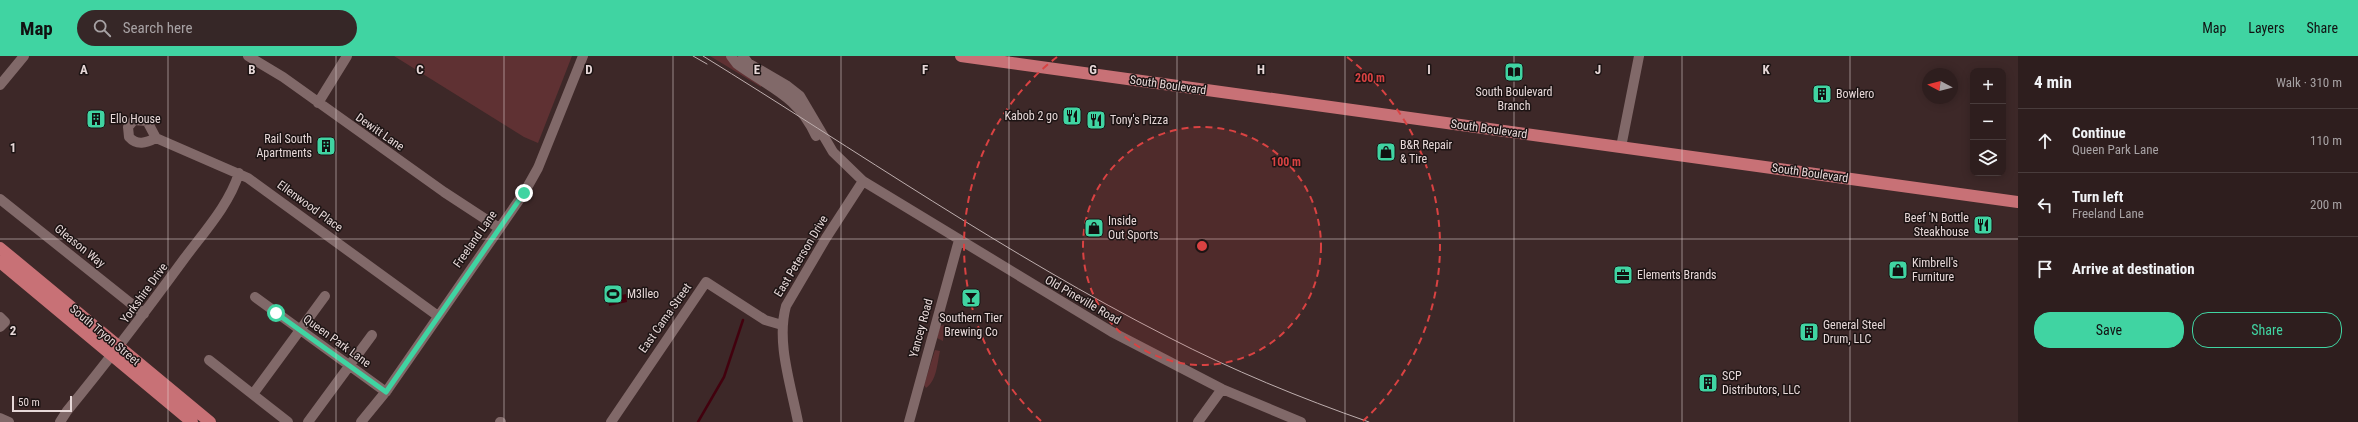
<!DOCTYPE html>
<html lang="en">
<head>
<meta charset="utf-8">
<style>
  :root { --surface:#2e1e1e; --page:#362727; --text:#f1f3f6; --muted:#a7a2a4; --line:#493c3c; --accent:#40d4a2 }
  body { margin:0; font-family:"Roboto Condensed",sans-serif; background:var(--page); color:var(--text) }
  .controls { position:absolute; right:12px; top:12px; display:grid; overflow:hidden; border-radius:8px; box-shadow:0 2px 10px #0003 }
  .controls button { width:36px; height:36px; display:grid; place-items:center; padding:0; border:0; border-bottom:1px solid var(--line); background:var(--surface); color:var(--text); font:20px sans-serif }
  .compass { position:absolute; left:1922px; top:12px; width:36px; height:36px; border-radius:50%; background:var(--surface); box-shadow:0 2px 10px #0003; rotate:277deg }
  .scale { position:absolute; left:12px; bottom:10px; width:60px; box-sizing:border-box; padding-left:4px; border:2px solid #e7d8d8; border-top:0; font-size:11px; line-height:14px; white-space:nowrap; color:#e7d8d8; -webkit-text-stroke:3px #1d1414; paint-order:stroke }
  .stop { position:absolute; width:12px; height:12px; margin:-9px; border:3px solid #40d4a2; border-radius:50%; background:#fff }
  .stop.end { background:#40d4a2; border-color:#fff; box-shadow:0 1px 4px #0008 }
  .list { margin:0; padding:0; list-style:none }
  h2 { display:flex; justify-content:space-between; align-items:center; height:52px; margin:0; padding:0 16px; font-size:17px }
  h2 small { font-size:13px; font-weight:400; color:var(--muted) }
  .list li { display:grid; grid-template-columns:26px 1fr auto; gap:12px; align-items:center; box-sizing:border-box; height:64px; padding:0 16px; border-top:1px solid var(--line) }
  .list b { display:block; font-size:15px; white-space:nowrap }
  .list p { margin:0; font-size:13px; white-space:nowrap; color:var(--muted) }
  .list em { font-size:13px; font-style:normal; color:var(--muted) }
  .actions { display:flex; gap:8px; padding:12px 16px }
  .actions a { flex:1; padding:9px 0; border:1px solid var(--accent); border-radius:16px; text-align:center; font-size:14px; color:var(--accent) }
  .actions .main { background:var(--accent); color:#111 }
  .icon { flex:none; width:22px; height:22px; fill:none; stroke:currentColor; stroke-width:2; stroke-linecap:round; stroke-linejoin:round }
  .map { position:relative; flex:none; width:2018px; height:366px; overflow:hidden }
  header { display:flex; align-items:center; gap:24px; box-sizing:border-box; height:56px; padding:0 20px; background:var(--accent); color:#111 }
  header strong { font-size:19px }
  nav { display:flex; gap:22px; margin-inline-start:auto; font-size:14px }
  .search { width:280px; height:36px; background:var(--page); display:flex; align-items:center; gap:10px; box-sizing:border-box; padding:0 14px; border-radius:22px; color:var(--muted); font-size:15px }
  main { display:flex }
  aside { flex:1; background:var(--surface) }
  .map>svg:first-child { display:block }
  .green { fill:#5f3133 }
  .water { fill:#42010e }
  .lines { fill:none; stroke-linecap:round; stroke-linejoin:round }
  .stream { stroke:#42010e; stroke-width:2.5 }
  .minor { stroke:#816969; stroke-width:10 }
  .major { stroke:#c87176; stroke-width:12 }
  .tram { stroke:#beaeae; stroke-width:1 }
  .route { stroke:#40d4a2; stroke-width:5 }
  .grid { fill:none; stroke:#e7d8d8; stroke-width:1; stroke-opacity:0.55 }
  .ring { fill:none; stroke:#d94242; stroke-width:2; stroke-dasharray:7 5 }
  .labels { text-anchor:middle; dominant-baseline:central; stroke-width:3; stroke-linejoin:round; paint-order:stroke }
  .street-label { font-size:12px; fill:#e7d8d8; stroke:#1d1414 }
  .poi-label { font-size:12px; fill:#e7d8d8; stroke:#1d1414; text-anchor:start }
  .grid-label { font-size:13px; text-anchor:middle; font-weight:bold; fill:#e7d8d8; stroke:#1d1414; stroke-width:3; stroke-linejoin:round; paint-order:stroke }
  .centre { fill:#d94242; stroke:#1d1414; stroke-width:2 }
  .ring-label { font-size:12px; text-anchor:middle; font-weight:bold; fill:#d94242; stroke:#1d1414; stroke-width:3; stroke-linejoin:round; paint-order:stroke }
</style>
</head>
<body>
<header>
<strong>Map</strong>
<div class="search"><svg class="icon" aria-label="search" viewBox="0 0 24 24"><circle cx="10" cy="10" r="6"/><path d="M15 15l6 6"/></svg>Search here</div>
<nav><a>Map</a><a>Layers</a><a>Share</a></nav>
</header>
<main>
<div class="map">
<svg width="2018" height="366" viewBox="0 0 2018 366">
  <rect width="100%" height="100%" fill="#3d2828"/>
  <!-- green -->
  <path class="green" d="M394 0H572L538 87 524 81Z
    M710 0H729L761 28V31Z
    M944 269 943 285 937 282 940 270Z
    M935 294 940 295C937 308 937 324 926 332L924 329Z"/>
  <!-- water -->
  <path class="water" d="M626 238 627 246 609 250 608 242Z"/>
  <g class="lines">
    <!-- stream -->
    <path class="stream" d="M698 366 724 321 743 264"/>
    <!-- minor -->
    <path class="minor" d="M248 0 283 21 444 136 499 172
      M731 0 737 8C770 32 798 40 816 80
      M743 0 748 7 786 29 800 40 833 96 863 125 1112 276 1222 333 1301 366
      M0 29 24 0
      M318 47 347 0
      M156 82C146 87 137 90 129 81L128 71 134 64 147 65 156 82 248 122 438 260
      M1621 91 1639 0
      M0 143 144 258
      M255 241 386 336
      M0 261 5 266 0 271
      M209 304 288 366
      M253 338 325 240
      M0 362 9 366
      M60 366 67 355C108 305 146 255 184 203 204 176 229 149 239 117
      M308 366 372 279
      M361 366 388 333 524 137 538 112 583 0
      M500 366H501
      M611 366 706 226 765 264 782 269
      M798 366C791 329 776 286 786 250L826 182 863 125
      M909 366 959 184
      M1198 366 1222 333"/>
    <!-- major -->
    <path class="major" d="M961 0 2018 146
      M0 192 210 366
      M0 206 192 366"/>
    <!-- tram -->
    <path class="tram" d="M693 0 707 8
      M703 0C857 95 1007 199 1168 281 1232 314 1300 342 1369 366"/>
  </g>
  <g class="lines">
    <!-- route -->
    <path class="route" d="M276 257 386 336 524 137"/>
  </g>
  <!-- grid -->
  <path class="grid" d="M168 0V366M336 0V366M504 0V366M673 0V366M841 0V366M1009 0V366M1177 0V366M1345 0V366M1514 0V366M1682 0V366M1850 0V366M0 183H2018"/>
  <!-- distance rings -->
  <circle cx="1202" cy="190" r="119" fill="#d94242" fill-opacity=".12"/>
  <g class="ring">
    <circle cx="1202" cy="190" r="119"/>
    <path d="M1041 365A238 238 0 0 1 1057 1M1347 1A238 238 0 0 1 1363 365"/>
  </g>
  <!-- icons -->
  <defs>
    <symbol id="library-square" viewBox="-11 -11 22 22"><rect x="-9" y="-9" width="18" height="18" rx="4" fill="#40d4a2" stroke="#1d1414"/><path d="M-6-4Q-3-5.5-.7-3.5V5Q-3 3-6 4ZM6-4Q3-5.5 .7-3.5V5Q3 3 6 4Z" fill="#111"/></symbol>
    <symbol id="building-square" viewBox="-11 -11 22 22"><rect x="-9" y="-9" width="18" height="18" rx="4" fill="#40d4a2" stroke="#1d1414"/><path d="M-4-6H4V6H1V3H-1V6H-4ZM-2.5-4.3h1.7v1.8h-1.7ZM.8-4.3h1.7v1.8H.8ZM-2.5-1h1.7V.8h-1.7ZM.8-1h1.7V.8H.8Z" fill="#111"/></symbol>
    <symbol id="restaurant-square" viewBox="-11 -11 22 22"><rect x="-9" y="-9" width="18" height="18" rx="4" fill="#40d4a2" stroke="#1d1414"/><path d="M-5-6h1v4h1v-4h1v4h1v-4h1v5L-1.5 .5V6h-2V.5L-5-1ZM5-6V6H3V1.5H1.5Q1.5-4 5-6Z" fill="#111"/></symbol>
    <symbol id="shop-square" viewBox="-11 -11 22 22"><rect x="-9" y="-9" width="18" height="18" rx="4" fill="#40d4a2" stroke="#1d1414"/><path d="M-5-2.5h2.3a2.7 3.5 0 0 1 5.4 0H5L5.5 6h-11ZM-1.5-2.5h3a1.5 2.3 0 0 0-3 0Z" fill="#111"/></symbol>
    <symbol id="office-square" viewBox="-11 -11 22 22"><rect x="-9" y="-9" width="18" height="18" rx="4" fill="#40d4a2" stroke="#1d1414"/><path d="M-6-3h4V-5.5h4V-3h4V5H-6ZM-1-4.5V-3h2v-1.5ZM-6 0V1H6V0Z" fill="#111"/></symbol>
    <symbol id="stadium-square" viewBox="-11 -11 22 22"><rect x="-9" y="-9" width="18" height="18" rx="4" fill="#40d4a2" stroke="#1d1414"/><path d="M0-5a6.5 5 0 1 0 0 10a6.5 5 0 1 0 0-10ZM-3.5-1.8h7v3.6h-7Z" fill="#111"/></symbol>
    <symbol id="bar-square" viewBox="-11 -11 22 22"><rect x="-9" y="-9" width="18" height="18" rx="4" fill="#40d4a2" stroke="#1d1414"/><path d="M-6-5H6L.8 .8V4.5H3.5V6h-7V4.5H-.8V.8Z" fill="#111"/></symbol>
  </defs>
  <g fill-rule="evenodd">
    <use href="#library-square" x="1503" y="5" width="22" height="22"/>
    <use href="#building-square" x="1811" y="27" width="22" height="22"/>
    <use href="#restaurant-square" x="1061" y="49" width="22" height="22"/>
    <use href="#building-square" x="85" y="52" width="22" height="22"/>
    <use href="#restaurant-square" x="1085" y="53" width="22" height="22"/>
    <use href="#building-square" x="315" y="79" width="22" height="22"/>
    <use href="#shop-square" x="1375" y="85" width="22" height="22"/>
    <use href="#restaurant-square" x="1972" y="158" width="22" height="22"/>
    <use href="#shop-square" x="1083" y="161" width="22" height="22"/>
    <use href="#shop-square" x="1887" y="203" width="22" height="22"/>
    <use href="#office-square" x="1612" y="208" width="22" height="22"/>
    <use href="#stadium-square" x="602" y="227" width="22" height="22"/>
    <use href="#bar-square" x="960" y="231" width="22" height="22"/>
    <use href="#building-square" x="1798" y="265" width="22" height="22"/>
    <use href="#building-square" x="1697" y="316" width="22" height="22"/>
  </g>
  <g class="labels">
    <!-- street labels -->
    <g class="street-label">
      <text transform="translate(1168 29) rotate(8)">South Boulevard</text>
      <text transform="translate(1489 73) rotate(8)">South Boulevard</text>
      <text transform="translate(380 76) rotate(35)">Dewitt Lane</text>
      <text transform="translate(1810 117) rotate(8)">South Boulevard</text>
      <text transform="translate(310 150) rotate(36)">Ellenwood Place</text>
      <text transform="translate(475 183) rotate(-55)">Freeland Lane</text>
      <text transform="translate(80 190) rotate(39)">Gleason Way</text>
      <text transform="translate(801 200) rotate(-59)">East Peterson Drive</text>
      <text transform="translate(144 237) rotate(-54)">Yorkshire Drive</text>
      <text transform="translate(1083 244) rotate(30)">Old Pineville Road</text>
      <text transform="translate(665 262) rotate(-55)">East Cama Street</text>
      <text transform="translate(921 272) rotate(-75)">Yancey Road</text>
      <text transform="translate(105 279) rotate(40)">South Tryon Street</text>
      <text transform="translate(337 285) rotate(36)">Queen Park Lane</text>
    </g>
    <!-- poi labels -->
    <g class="poi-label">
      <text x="1514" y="36" text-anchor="middle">South Boulevard<tspan x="1514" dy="14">Branch</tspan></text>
      <text x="1836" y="38">Bowlero</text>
      <text x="1058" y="60" text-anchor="end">Kabob 2 go</text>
      <text x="110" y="63">Ello House</text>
      <text x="1110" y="64">Tony's Pizza</text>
      <text x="312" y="83" text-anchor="end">Rail South<tspan x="312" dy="14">Apartments</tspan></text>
      <text x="1400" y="89">B&amp;R Repair<tspan x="1400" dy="14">&amp; Tire</tspan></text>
      <text x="1969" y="162" text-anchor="end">Beef 'N Bottle<tspan x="1969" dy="14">Steakhouse</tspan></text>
      <text x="1108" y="165">Inside<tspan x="1108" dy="14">Out Sports</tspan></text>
      <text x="1912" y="207">Kimbrell's<tspan x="1912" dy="14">Furniture</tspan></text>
      <text x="1637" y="219">Elements Brands</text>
      <text x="627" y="238">M3lleo</text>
      <text x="971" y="262" text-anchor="middle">Southern Tier<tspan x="971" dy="14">Brewing Co</tspan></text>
      <text x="1823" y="269">General Steel<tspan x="1823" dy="14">Drum, LLC</tspan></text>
      <text x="1722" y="320">SCP<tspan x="1722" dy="14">Distributors, LLC</tspan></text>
    </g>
  </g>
  <g class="grid-label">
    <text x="84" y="18">A</text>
    <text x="252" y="18">B</text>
    <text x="420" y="18">C</text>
    <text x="589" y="18">D</text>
    <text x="757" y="18">E</text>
    <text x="925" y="18">F</text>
    <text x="1093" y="18">G</text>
    <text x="1261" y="18">H</text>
    <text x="1429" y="18">I</text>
    <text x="1598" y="18">J</text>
    <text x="1766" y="18">K</text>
    <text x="13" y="96">1</text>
    <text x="13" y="279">2</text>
  </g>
  <circle cx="1202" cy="190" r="6" class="centre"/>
  <g class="ring-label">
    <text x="1370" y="26">200 m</text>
    <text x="1286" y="110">100 m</text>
  </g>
</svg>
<div class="controls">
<button>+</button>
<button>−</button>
<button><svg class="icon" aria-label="layers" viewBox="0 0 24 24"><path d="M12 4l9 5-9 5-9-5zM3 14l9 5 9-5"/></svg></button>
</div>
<svg class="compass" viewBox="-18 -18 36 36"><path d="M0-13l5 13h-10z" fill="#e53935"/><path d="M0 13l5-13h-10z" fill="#a7a2a4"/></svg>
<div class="scale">50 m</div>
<div class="stop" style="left:276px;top:257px"></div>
<div class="stop end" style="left:524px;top:137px"></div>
</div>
<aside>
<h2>4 min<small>Walk · 310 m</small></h2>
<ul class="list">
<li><svg class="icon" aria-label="ahead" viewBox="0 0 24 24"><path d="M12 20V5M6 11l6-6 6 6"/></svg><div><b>Continue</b><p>Queen Park Lane</p></div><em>110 m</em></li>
<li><svg class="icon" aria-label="left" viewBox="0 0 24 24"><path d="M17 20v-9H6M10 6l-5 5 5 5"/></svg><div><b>Turn left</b><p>Freeland Lane</p></div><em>200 m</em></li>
<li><svg class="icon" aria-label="arrive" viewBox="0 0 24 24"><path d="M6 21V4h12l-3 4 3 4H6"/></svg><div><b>Arrive at destination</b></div></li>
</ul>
<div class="actions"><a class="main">Save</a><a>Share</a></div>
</aside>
</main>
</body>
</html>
